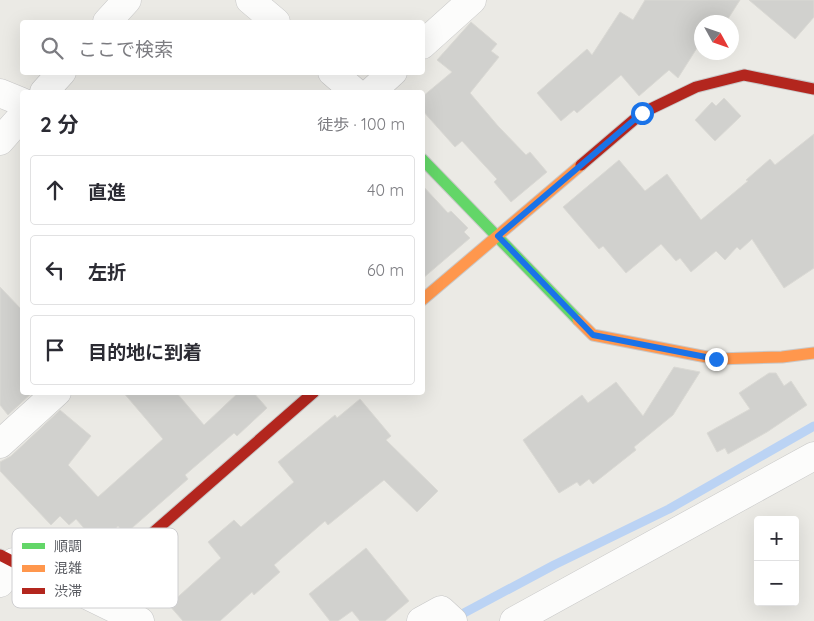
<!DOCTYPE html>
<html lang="ja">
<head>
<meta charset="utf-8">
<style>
  :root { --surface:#fff; --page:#f7f7f7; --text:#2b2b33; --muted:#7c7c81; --line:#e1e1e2 }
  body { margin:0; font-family:Quicksand,"Noto Sans JP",sans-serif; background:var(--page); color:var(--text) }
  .controls { position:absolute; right:15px; bottom:15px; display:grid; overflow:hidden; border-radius:5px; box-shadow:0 5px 20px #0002 }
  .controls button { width:45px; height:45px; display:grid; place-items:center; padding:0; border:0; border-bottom:1px solid var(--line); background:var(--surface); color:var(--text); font:25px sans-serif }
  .compass { position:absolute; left:694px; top:15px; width:45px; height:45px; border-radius:50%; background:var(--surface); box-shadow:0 5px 20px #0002; rotate:130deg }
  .stop { position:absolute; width:15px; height:15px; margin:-11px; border:4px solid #1a73e8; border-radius:50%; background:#fff }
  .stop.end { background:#1a73e8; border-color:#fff; box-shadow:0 1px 5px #0008 }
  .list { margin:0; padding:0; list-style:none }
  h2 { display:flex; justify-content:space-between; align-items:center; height:65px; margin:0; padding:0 20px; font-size:21px }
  h2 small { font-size:16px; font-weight:400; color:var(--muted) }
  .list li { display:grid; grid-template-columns:32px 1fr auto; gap:15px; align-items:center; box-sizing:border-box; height:70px; margin:0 10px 10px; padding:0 10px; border:1px solid var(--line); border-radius:5px }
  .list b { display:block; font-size:19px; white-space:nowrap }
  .list em { font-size:16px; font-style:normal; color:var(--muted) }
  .icon { flex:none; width:28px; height:28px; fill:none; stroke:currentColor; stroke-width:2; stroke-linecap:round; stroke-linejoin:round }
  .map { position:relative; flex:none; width:814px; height:621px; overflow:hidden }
  .search { position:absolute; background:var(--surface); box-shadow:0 5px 20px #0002; left:20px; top:20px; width:405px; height:55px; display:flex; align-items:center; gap:12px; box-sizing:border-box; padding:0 18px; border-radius:5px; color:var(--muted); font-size:19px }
  .panel { position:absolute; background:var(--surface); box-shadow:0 5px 20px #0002; left:20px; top:90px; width:405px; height:305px; border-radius:5px }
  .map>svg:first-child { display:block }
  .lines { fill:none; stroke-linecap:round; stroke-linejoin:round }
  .stream { stroke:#bbd3f4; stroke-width:9 }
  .building { fill:#d1d1ce; stroke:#dad9d4 }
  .street-casing { stroke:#c7c7c7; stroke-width:29 }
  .fast-casing { stroke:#c9c8c8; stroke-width:13 }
  .slow-casing { stroke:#c9c8c8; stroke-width:13 }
  .jam-casing { stroke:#c9c8c8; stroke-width:13 }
  .street { stroke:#fcfcfb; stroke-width:28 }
  .fast { stroke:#63d668; stroke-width:11 }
  .slow { stroke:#ff974d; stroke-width:11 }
  .jam { stroke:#b3261e; stroke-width:11 }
  .route { stroke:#1a73e8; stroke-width:6 }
  .key { fill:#fff; stroke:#ceced0; stroke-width:1 }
  .key-label { font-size:14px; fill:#5b5d63 }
</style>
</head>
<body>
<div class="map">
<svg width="814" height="621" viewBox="0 0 814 621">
  <rect width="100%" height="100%" fill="#ebeae5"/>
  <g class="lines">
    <!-- stream -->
    <path class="stream" d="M454 621 464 613 554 565 669 509 814 426"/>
  </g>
  <!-- building -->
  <path class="building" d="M645 0H740L726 22H702V40L678 78 669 70 639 96 621 75 577 113 574 110 561 121 537 93 587 49 592 55 620 12 633 20Z
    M749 0H814V17L795 39Z
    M471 22 497 44 491 51 499 57 470 93 498 126 526 155 530 152 547 172 511 202 494 182 497 179 462 141 455 147 422 110V97L452 72 437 60Z
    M724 98 741 116 715 141 695 120 712 102 716 106Z
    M814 134V268L784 288 752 239 740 250 737 247 725 260 716 251 691 272 680 258 676 261 661 244 626 273 603 246 599 249 563 207 619 160 645 191 667 174 701 220 748 181 746 180 770 159 775 165Z
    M422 185 448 213 451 211 468 228 464 232 470 238 422 279Z
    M0 287 22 310V392H33L8 415 0 405Z
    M674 367 700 372 673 415 634 447 636 450 593 484 589 479 580 486 577 482 559 493 523 440 582 395 588 403 616 382 643 416Z
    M769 373H776L784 386 791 381 807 405 767 432 728 454 725 448 717 452 707 433 750 409 739 393Z
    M123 392H176L204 425 239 392H253L267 408 237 436 234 433 185 475 188 479 125 534 118 526 98 544 76 519 69 525 60 516 51 525 0 471V462L11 456 60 410 91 436 68 465 98 497 163 439Z
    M360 399 391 436 386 440 438 491 417 512 384 480 328 525 325 521 274 565 280 572 254 595 252 592 220 621H183L169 605 221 558 208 542 234 520 241 527 294 482 278 462 335 415 337 418Z
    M366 548 409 601 385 621H360L352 611 338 621H330L309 594Z"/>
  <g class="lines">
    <defs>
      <path id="street" d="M250 0 276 22
        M107 22 127 0
        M422 45 472 0
        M332 72 355 92
        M44 92 62 72
        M371 92 393 72
        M0 93 22 102
        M0 141 22 116
        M0 444 57 392
        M0 583 14 562
        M64 584 140 621
        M421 621 441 610 453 621
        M514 621 814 456"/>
      <path id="fast" d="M422 159 578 320"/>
      <path id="slow" d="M422 300 581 165
        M578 320 593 335 717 359 782 357 814 353"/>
      <path id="jam" d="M581 165 642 113 696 87 744 75 814 89
        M0 555 37 574 64 584 108 572 314 392"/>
    </defs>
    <!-- street casing -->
    <use href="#street" class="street-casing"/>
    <!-- fast casing -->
    <use href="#fast" class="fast-casing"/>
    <!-- slow casing -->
    <use href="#slow" class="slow-casing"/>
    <!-- jam casing -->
    <use href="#jam" class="jam-casing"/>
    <!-- street -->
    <use href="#street" class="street"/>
    <!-- fast -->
    <use href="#fast" class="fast"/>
    <!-- slow -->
    <use href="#slow" class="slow"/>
    <!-- jam -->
    <use href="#jam" class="jam"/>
  </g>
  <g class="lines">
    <!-- route -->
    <path class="route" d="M642 113 498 236 593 335 716 359"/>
  </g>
  <!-- legend -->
  <rect x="12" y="528" width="166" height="80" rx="8" class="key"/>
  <rect x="22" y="543" width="23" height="6" fill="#63d668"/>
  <rect x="22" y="565" width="23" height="7" fill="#ff974d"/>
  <rect x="22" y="588" width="23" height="6" fill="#b3261e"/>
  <g class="key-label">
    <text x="54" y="551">順調</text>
    <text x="54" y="573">混雑</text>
    <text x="54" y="596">渋滞</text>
  </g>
</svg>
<div class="controls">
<button>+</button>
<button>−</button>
</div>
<svg class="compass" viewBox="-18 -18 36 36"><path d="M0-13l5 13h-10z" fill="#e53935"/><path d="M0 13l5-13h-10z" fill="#7c7c81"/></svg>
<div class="stop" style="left:642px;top:113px"></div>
<div class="stop end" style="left:716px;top:359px"></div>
<div class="search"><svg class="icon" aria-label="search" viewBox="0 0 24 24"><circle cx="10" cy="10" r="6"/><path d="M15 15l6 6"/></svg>ここで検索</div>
<section class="panel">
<h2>2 分<small>徒歩 · 100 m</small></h2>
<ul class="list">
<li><svg class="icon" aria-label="ahead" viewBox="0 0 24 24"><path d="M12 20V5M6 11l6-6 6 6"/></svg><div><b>直進</b></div><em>40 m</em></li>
<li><svg class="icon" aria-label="left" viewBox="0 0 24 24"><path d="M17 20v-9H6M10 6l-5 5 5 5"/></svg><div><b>左折</b></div><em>60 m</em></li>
<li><svg class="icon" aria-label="arrive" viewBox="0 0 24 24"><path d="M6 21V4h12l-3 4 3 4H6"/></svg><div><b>目的地に到着</b></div></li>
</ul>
</section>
</div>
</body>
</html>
